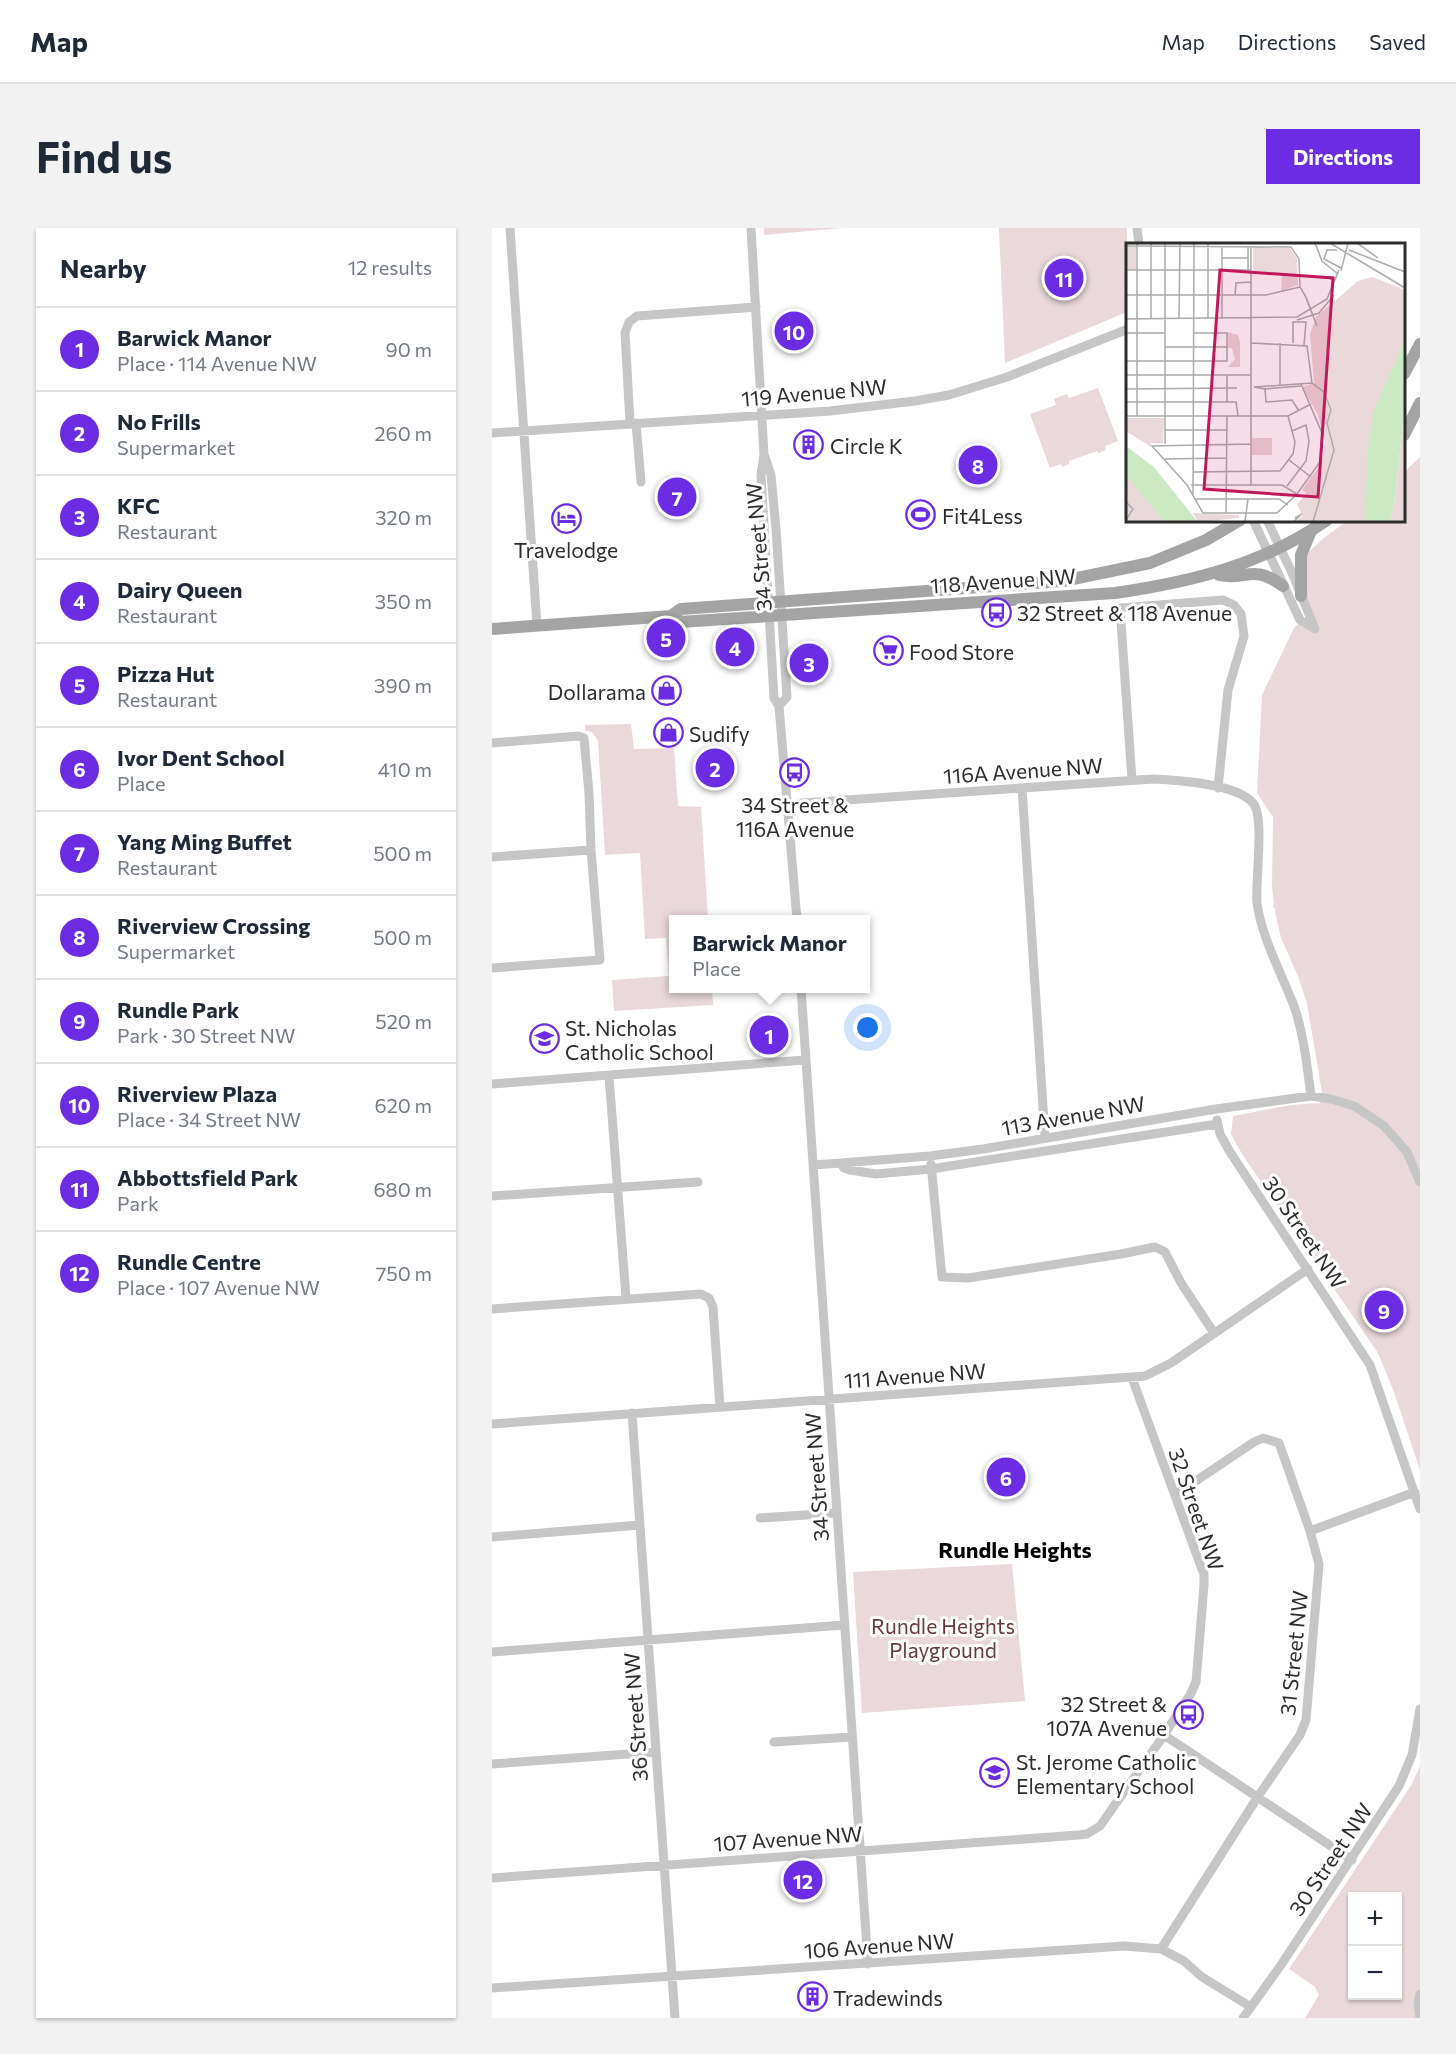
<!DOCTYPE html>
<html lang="en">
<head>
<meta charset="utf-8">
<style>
  :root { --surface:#fff; --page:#f2f2f3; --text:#1f2937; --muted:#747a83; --line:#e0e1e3; --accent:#6b2ce4 }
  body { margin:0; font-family:Commissioner,sans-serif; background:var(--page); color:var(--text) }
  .controls { position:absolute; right:18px; bottom:18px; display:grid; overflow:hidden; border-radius:0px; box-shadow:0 2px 4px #0004 }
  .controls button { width:54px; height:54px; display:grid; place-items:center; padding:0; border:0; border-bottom:2px solid var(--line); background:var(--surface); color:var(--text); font:30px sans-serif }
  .you { position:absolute; left:376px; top:800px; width:21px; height:21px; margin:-15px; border:4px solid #fff; border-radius:50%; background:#1a73e8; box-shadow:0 0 0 9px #1a73e833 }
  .badge { display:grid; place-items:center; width:39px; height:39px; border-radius:50%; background:var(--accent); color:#fff; font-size:20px; font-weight:700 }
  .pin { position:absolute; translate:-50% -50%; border:3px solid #fff; box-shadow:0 2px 6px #0006 }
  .popup { position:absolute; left:177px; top:687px; width:201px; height:78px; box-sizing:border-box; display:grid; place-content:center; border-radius:0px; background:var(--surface); filter:drop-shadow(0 2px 4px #0005); font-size:20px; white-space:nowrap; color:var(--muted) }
  .popup b { font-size:22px; color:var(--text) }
  .popup::after { content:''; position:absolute; left:50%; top:100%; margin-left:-12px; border:12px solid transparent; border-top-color:var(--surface) }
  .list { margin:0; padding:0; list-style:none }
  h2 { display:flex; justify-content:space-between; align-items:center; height:78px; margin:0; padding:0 24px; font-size:26px }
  h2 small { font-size:20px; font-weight:400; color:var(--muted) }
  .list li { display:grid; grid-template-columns:39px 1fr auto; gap:18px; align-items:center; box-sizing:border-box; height:84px; padding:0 24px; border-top:2px solid var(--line) }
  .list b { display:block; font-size:22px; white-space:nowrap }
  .list p { margin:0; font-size:20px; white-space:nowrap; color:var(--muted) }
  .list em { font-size:20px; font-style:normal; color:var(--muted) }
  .map { position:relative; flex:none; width:928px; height:1790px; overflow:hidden; border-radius:0px }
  header { display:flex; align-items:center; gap:36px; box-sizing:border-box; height:84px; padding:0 30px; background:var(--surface); border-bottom:2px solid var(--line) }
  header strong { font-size:28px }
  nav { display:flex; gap:33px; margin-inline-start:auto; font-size:21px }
  .intro { display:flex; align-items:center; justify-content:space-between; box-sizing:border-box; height:144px; padding:0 36px }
  h1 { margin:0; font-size:42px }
  .button { padding:15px 27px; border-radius:0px; background:var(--accent); color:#fff; font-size:21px; font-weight:700 }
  main { display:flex; gap:36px; padding:0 36px }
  aside { flex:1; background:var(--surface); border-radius:0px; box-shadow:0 2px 4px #0004 }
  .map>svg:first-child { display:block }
  .green { fill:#ead8da; fill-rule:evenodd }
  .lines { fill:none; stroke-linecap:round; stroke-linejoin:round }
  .minor { stroke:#c6c6c6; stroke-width:9 }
  .major { stroke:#a4a4a4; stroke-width:12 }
  .labels { text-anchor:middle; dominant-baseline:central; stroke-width:6; stroke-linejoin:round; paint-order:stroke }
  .street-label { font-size:21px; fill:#2c2c2c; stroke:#fff }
  .poi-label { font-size:21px; fill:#2c2c2c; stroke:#fff; text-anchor:start }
  .park-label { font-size:21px; fill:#663a3c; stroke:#fff }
  .neighbourhood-label { font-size:22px; font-weight:bold; fill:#000; stroke:#fff }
  .inset-road { fill:none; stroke:#ababab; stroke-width:1.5 }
  .view { fill:#c2185b; fill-opacity:0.15; stroke:#c2185b; stroke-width:3 }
  .inset-edge { fill:none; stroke:#2c2c2c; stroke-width:3 }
</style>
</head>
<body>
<header>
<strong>Map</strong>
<nav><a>Map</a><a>Directions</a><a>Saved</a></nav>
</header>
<div class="intro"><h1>Find us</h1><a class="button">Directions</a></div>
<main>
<aside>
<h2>Nearby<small>12 results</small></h2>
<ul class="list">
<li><span class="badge">1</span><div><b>Barwick Manor</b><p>Place · 114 Avenue NW</p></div><em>90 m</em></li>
<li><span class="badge">2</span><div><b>No Frills</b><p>Supermarket</p></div><em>260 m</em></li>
<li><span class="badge">3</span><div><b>KFC</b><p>Restaurant</p></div><em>320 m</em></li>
<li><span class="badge">4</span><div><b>Dairy Queen</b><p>Restaurant</p></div><em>350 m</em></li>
<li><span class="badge">5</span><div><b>Pizza Hut</b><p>Restaurant</p></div><em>390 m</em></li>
<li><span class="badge">6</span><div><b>Ivor Dent School</b><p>Place</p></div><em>410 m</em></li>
<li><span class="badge">7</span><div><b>Yang Ming Buffet</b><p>Restaurant</p></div><em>500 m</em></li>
<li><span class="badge">8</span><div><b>Riverview Crossing</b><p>Supermarket</p></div><em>500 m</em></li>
<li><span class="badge">9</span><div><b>Rundle Park</b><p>Park · 30 Street NW</p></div><em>520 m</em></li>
<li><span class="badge">10</span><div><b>Riverview Plaza</b><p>Place · 34 Street NW</p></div><em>620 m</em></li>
<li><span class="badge">11</span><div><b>Abbottsfield Park</b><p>Park</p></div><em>680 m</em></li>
<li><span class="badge">12</span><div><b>Rundle Centre</b><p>Place · 107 Avenue NW</p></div><em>750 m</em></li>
</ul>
</aside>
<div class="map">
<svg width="928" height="1790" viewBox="0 0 928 1790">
  <rect width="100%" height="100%" fill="#fff"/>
  <!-- green -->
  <path class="green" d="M272 0H351L272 7Z
    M507 0H635V84L513 135Z
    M606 160 626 213 613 218 614 222 606 225 605 223 577 233V236L570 239 569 236 558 240 538 186 564 177 562 171 575 166 577 170Z
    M928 229V1242L902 1164 886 1125 750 926 739 906 741 888 799 877 828 875 830 864 815 776 806 748 789 710 783 684V680L781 679 782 675 780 659 781 589 765 565 770 467 802 400 815 387 812 328 833 309 855 293 912 292V244Z
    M139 496 142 521 182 520 186 578 209 579 216 691 181 692V760L220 761 221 777 122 783 120 752 177 748 174 710 153 711 148 625 113 627 106 513 100 504 93 502V497Z
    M520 1336 533 1473 370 1485 361 1344Z
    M928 1538V1790H813L827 1767 823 1759 797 1741 920 1556ZM860 1668H906V1768H860Z"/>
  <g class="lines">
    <!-- minor -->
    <path class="minor" d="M18 0 45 398
      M259 0 272 227 269 247 282 470 287 478 305 692
      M645 0 647 16
      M138 195 133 105 137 94 145 88 264 79
      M144 195 149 254
      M0 205 338 183 423 173 457 167 515 149 636 101
      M273 229 279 247 284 301 295 469 287 478
      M761 292 808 392 823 401 801 347 775 292
      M0 515 86 508 92 510 97 565 99 622 108 732 0 740
      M640 552 628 380 731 372 742 377 749 386 752 408 736 462 726 560
      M530 560 553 909
      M296 576 661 551C685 552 745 556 761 575 773 589 763 653 765 675 770 711 789 744 802 778 812 807 815 838 819 868
      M0 629 99 622
      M309 760 376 1736
      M117 848 134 1070
      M0 856 313 832
      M725 892 728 906 738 924 878 1137 928 1281
      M725 896 439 941 384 946 358 942 352 940 349 935 438 928 491 921 724 881 819 868 839 871 862 878 892 898 915 924 928 954
      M439 936 450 1049 476 1050 629 1026 663 1019 673 1024 689 1055 722 1105
      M321 937 349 935
      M0 968 206 954
      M0 1081 209 1066 217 1070 221 1079 228 1179
      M140 1185 183 1790
      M0 1196 653 1148 679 1135 816 1041
      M268 1290 344 1285
      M818 1303 923 1264
      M0 1309 148 1297
      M0 1424 352 1397
      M672 1507 860 1632
      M282 1514 360 1509
      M0 1536 164 1524
      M0 1650 587 1607 595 1606 608 1598 672 1507 698 1467 704 1454 712 1357V1346L708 1336 640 1150
      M669 1721 765 1570 808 1507 814 1492 827 1336 818 1303 787 1215 771 1210 762 1214 683 1267
      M0 1760 632 1718 669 1721 692 1733 710 1749 759 1779
      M751 1790 789 1737 907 1558 920 1527 928 1481
      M928 1790 926 1775 928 1766"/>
    <!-- major -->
    <path class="major" d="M912 146 928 116
      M912 207 928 175
      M727 347C755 353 760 335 791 358
      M809 368V327L819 303
      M179 388 187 394 203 393 623 365C699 354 770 337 835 292
      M0 401 179 388 189 381 571 353 658 335 714 312 748 292"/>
  </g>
  <!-- icons -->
  <defs>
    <symbol id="building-ring" viewBox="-11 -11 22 22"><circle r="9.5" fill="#fff" stroke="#6b2ce4" stroke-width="1.5"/><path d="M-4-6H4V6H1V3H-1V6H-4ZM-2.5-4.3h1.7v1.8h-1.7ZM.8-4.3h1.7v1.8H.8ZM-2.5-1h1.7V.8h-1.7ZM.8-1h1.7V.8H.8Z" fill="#6b2ce4"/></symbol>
    <symbol id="stadium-ring" viewBox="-11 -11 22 22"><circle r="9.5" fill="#fff" stroke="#6b2ce4" stroke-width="1.5"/><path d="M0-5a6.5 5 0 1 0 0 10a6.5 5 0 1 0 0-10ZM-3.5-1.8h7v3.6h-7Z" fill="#6b2ce4"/></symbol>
    <symbol id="hotel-ring" viewBox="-11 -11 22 22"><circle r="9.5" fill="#fff" stroke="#6b2ce4" stroke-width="1.5"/><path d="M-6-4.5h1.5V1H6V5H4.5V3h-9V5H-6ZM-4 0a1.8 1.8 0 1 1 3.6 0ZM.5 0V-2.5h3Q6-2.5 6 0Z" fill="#6b2ce4"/></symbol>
    <symbol id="bus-ring" viewBox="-11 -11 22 22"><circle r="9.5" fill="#fff" stroke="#6b2ce4" stroke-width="1.5"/><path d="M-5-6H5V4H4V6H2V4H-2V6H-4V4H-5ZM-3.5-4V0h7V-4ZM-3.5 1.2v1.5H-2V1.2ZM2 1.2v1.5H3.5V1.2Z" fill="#6b2ce4"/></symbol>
    <symbol id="supermarket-ring" viewBox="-11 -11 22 22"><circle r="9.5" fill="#fff" stroke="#6b2ce4" stroke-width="1.5"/><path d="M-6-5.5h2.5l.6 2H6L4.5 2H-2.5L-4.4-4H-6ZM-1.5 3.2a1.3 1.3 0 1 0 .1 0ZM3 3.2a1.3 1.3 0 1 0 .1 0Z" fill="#6b2ce4"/></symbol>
    <symbol id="shop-ring" viewBox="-11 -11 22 22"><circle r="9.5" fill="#fff" stroke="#6b2ce4" stroke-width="1.5"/><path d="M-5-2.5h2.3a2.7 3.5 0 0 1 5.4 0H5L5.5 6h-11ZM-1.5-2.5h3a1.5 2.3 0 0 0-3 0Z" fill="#6b2ce4"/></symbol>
    <symbol id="school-ring" viewBox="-11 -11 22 22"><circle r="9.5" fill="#fff" stroke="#6b2ce4" stroke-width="1.5"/><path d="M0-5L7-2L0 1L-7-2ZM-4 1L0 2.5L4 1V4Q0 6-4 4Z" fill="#6b2ce4"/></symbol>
  </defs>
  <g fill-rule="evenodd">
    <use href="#building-ring" x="300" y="200" width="33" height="33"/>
    <use href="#stadium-ring" x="412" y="270" width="33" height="33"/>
    <use href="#hotel-ring" x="58" y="274" width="33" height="33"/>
    <use href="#bus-ring" x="488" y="368" width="33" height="33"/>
    <use href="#supermarket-ring" x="380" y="406" width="33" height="33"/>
    <use href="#shop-ring" x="158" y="446" width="33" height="33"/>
    <use href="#shop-ring" x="160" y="488" width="33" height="33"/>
    <use href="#bus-ring" x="286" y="528" width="33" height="33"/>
    <use href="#school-ring" x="36" y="794" width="33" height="33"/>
    <use href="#bus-ring" x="680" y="1470" width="33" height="33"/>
    <use href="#school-ring" x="486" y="1528" width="33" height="33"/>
    <use href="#building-ring" x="304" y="1752" width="33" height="33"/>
  </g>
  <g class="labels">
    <!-- street labels -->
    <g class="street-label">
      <text transform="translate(322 164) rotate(-5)">119 Avenue NW</text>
      <text transform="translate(266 319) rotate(-95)">34 Street NW</text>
      <text transform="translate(511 352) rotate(-4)">118 Avenue NW</text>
      <text transform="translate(531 542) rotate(-4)">116A Avenue NW</text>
      <text transform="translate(581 887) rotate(-10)">113 Avenue NW</text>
      <text transform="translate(813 1004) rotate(56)">30 Street NW</text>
      <text transform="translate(423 1147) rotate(-4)">111 Avenue NW</text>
      <text transform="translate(324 1249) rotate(-94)">34 Street NW</text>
      <text transform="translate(705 1281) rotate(71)">32 Street NW</text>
      <text transform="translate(801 1425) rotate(-84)">31 Street NW</text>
      <text transform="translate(143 1489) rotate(-94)">36 Street NW</text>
      <text transform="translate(296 1610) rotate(-4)">107 Avenue NW</text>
      <text transform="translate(838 1631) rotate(-56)">30 Street NW</text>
      <text transform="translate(387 1717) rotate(-4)">106 Avenue NW</text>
    </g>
    <!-- poi labels -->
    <g class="poi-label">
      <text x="338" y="217">Circle K</text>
      <text x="450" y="287">Fit4Less</text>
      <text x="74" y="321" text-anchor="middle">Travelodge</text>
      <text x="525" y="384">32 Street &amp; 118 Avenue</text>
      <text x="417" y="423">Food Store</text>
      <text x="154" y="463" text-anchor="end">Dollarama</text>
      <text x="197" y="505">Sudify</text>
      <text x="303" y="576" text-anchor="middle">34 Street &amp;<tspan x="303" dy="24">116A Avenue</tspan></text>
      <text x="73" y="799">St. Nicholas<tspan x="73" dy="24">Catholic School</tspan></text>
      <text x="675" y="1475" text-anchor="end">32 Street &amp;<tspan x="675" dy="24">107A Avenue</tspan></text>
      <text x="524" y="1533">St. Jerome Catholic<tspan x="524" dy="24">Elementary School</tspan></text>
      <text x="341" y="1769">Tradewinds</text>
    </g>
    <!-- park labels -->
    <g class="park-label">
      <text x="451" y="1397">Rundle Heights<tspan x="451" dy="24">Playground</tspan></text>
    </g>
    <!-- neighbourhood labels -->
    <g class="neighbourhood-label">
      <text x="523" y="1321">Rundle Heights</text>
    </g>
  </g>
  <!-- overview -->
  <g transform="translate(634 15)">
    <rect width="279" height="279" fill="#fff"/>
    <path d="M0 4H10V26L0 27ZM127 4 164 5 171 16 172 42 155 48 156 30H127ZM246 34 279 47V96L246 177 240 279H168L177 273 171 262 180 250 176 247 195 221 199 199 192 172 176 144 188 140 184 91 190 74 232 38ZM101 89 112 92 114 100V124H102L109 116 106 105H102ZM279 162V279H263L268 265ZM0 175H38L37 200H25V204L0 188ZM126 195H146V212H126ZM0 233 11 243 39 279H0ZM67 270 113 272V275L72 279Z" fill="#ead8da"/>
    <path d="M279 96V162L268 265 263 279H240L241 214 247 170ZM0 203 28 224 72 279H39L0 233Z" fill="#cbeac4"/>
    <path class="inset-road" d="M189 0 196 18 212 31M204 0 279 45M231 0 252 15M0 3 165 4 173 16 174 44 180 54 191 83 179 52M122 3V27M211 7H201L198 16 215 25M223 7 279 29M96 15H122M0 27H125M215 28 222 0M0 52H140L174 44M109 52 110 40 125 39M25 75V0M53 75 54 0M82 75V0M0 76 171 74 201 56 213 27M96 76V3M171 77 193 70 208 52M0 90H39M125 100 181 103 186 140M167 100V79H180L178 102M39 104H101M0 118H101V90H68M0 132H125M101 132V159M154 143V100M175 143 139 146 128 144 186 140 198 149 205 167 201 180 208 207 187 279M139 145 140 159 166 157 173 168M0 146 111 145M0 159H110L112 173M0 173H162L185 161M11 173V0M39 187H101M39 201V0M125 201 26 203 61 242 77 270H151L171 251 194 219 196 190 175 141M39 216 101 215M163 217 185 234M67 229 154 228 167 211 169 199 162 173M65 242H156L171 251M125 243V3M161 243 180 218 183 198 180 182 166 188M67 251 68 0M69 256H153L162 262M0 259 7 266 0 277M100 270 101 173M119 279 122 256M167 279 176 271 169 275"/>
    <path class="view" d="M94 27 207 35 192 254 78 246Z"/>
    <rect width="279" height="279" class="inset-edge"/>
  </g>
</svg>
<div class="controls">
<button>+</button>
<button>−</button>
</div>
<div class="you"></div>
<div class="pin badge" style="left:277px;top:807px">1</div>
<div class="popup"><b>Barwick Manor</b>Place</div>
<div class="pin badge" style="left:223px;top:540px">2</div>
<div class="pin badge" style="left:317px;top:435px">3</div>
<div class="pin badge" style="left:243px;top:419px">4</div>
<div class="pin badge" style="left:174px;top:410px">5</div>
<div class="pin badge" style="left:514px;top:1249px">6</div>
<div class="pin badge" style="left:185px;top:269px">7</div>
<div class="pin badge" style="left:486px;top:237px">8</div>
<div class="pin badge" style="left:892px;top:1082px">9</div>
<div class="pin badge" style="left:302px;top:103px">10</div>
<div class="pin badge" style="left:572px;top:50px">11</div>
<div class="pin badge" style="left:311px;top:1652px">12</div>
</div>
</main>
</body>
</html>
